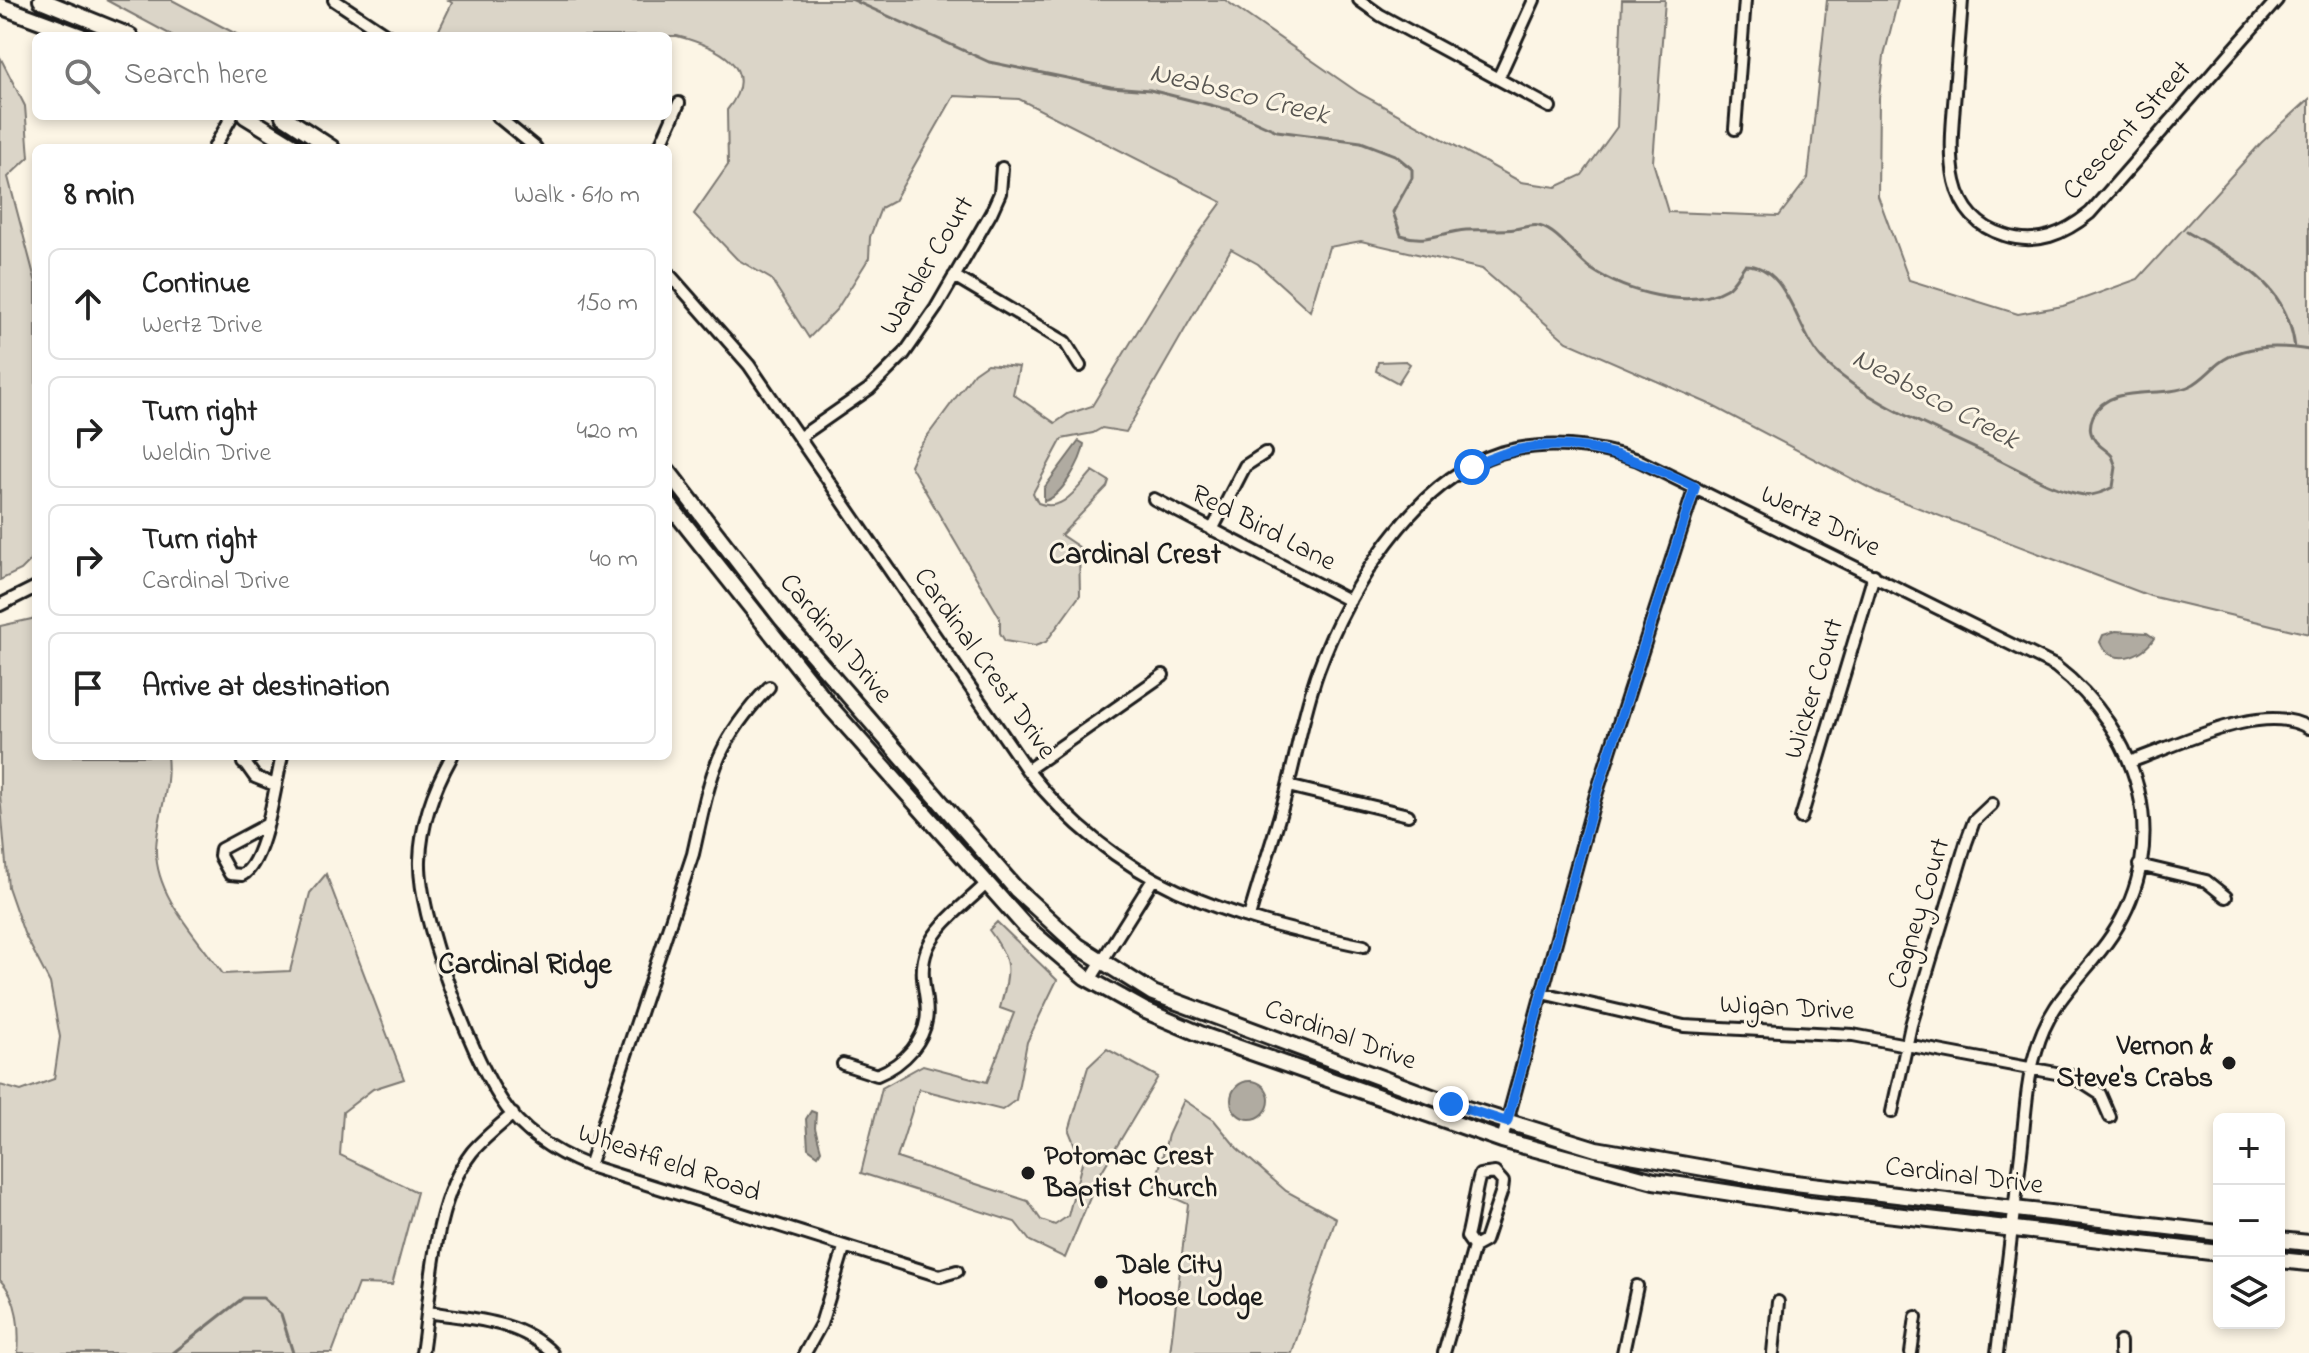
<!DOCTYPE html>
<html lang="en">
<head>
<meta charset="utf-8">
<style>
  :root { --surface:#fff; --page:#f2f2f2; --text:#222; --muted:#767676; --line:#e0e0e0 }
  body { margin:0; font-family:"Indie Flower",sans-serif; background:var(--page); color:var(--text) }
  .controls { position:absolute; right:24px; bottom:24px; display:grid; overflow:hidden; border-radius:12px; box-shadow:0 4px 12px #0003 }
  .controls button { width:72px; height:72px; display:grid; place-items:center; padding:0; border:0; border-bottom:2px solid var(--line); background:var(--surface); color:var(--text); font:40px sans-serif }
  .stop { position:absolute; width:24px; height:24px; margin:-18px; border:6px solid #1a73e8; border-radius:50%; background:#fff }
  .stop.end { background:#1a73e8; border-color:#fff; box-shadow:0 2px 8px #0008 }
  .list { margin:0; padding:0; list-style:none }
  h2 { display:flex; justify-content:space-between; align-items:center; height:104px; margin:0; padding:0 32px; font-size:34px }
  h2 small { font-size:26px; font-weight:400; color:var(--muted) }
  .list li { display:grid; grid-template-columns:52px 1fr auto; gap:24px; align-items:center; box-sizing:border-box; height:112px; margin:0 16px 16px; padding:0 16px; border:2px solid var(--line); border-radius:12px }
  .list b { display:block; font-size:30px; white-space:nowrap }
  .list p { margin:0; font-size:26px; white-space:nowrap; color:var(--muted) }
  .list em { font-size:26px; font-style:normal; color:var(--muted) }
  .icon { flex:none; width:44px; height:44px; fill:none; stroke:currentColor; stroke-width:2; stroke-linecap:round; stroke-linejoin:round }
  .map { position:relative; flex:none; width:2309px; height:1353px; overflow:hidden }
  .search { position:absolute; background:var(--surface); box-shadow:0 4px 12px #0003; left:32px; top:32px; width:640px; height:88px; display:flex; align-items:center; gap:20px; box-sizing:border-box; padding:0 28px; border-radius:12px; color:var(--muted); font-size:30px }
  .panel { position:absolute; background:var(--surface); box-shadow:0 4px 12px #0003; left:32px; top:144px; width:640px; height:616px; border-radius:12px }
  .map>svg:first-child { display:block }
  .green { fill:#dbd5c8; stroke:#7c7872; stroke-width:2 }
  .water { fill:#b0aba1; stroke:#75726c; stroke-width:2 }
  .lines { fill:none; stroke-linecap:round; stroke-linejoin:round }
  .stream { stroke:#75726c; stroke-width:3 }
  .street-casing { stroke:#1c1c1c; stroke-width:16 }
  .secondary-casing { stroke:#1c1c1c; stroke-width:20 }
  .street { stroke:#fcf5e5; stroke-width:10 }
  .secondary { stroke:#fcf5e5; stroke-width:14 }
  .route { stroke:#1a73e8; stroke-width:10 }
  .poi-dot { fill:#1c1c1c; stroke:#fcf5e5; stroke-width:3 }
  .labels { text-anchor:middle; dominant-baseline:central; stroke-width:6; stroke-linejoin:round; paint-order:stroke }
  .street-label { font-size:28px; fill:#1c1c1c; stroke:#fcf5e5 }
  .poi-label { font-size:28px; font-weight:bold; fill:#1c1c1c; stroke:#fcf5e5; text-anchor:start }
  .water-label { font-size:30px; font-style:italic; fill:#575551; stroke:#fcf5e5 }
  .neighbourhood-label { font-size:30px; font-weight:bold; fill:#1c1c1c; stroke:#fcf5e5 }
</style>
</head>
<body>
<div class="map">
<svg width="2309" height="1353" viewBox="0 0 2309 1353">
  <rect width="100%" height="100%" fill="#fcf5e5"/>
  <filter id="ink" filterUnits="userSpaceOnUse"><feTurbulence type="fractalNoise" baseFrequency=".0125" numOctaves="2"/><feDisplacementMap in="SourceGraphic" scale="16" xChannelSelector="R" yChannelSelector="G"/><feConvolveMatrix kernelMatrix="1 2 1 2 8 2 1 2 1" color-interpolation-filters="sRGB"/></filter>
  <g filter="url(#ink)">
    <!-- green -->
    <path class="green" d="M106 0H172L240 36H173Z
      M448 0H1225L1359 93 1521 182 1556 187 1582 175 1617 127 1622 0H1665L1653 162 1668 212 1779 216 1808 178 1827 0H1898L1884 56 1879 98 1878 196 1909 280 2018 314 2063 306 2138 279 2261 143 2309 99V634L2150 596 1877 492 1707 403 1567 342 1482 269 1361 241 1329 247 1310 311 1258 264 1231 249 1126 432 1102 428 1093 433 1062 439 1033 493 1038 503C1063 513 1077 488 1093 471L1109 481 1107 487 1061 535 1079 547 1080 595 1046 642 1035 646 1005 641 1000 633V618L910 465 917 450 974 373 987 364 1019 367 1013 394 1055 423 1068 414 1092 406 1187 250 1222 202 1019 99 954 96 894 201 881 208 870 237 869 258 837 309 809 338 771 279 737 259 694 214 728 165 727 110C763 66 715 46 677 36H436L452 3Z
      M0 57 25 106 29 157 8 177 36 283V555L21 570 0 580Z
      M1406 361 1410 364 1398 383 1376 371 1378 362Z
      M36 618V756H167C171 789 157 817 156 849 155 896 197 937 223 974L290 971 310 893 326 874 404 1079 373 1089 343 1112 340 1155 417 1192 392 1285 358 1284 332 1353H18C20 1329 18 1297 0 1280V1085L21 1091 54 1079 60 1037 50 983 24 933 8 887 0 795V626Z
      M997 922 1057 980 1027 1042 1016 1100 1002 1110 919 1089 897 1158 1028 1201 1041 1220 1055 1225 1068 1216 1082 1163 1069 1131 1088 1067 1107 1049 1158 1077 1099 1176 1065 1258 1030 1241 1015 1222 861 1173 882 1088 923 1065 987 1082 1014 1013 1000 1008C1010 970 1013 962 989 930Z
      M1184 1100 1214 1120 1237 1148 1286 1191 1336 1218 1292 1353H1170L1188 1204 1154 1189 1168 1135Z"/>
    <!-- water -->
    <path class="water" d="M1079 441 1084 444C1082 460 1061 498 1044 501V488Z
      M2116 631 2147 633 2154 638C2143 657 2111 668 2100 642L2103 635Z
      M1231 1100a19 19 0 1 1 38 0a19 19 0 1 1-38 0Z
      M811 1111 816 1113 815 1128 821 1150 818 1155 808 1148 806 1119Z"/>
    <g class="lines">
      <!-- stream -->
      <path class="stream" d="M853 0 989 62 1111 87 1150 90 1230 110 1277 131 1361 142 1395 155 1412 169V178L1393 212 1401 235C1426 244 1441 232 1466 230 1482 229 1499 231 1515 229 1523 228 1532 224 1539 226 1559 231 1574 257 1591 269 1624 291 1689 311 1726 289 1733 285 1739 273 1745 265 1790 265 1796 335 1825 362 1871 405 1934 428 1989 455 2019 469 2051 490 2084 495 2095 496 2104 492 2113 487L2116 467 2112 456C2106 449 2098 446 2094 439 2089 432 2090 423 2093 416 2109 382 2161 399 2190 386 2201 381 2210 370 2219 363 2244 344 2279 345 2309 350
        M2187 232C2239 262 2287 282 2295 348
        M173 1353 243 1298H263L281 1314 293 1353"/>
      <defs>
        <path id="street" d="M334 0 388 36
          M1359 0 1380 15 1550 107
          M1962 0C1960 31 1957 62 1955 92 1951 144 1940 216 2004 235 2037 246 2064 234 2090 213L2277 0
          M1498 79 1534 0
          M497 116 536 148
          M1735 129 1745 0
          M214 148 232 116
          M659 148 679 103
          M668 273 749 365 1027 770C1118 886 1225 917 1364 946
          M954 276 1065 342 1080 366
          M800 437 869 389 904 354 936 308 991 213 1000 193 1002 168
          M1154 499 1350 601
          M1212 530 1245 466 1265 453
          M0 605 36 587
          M240 756 255 777 275 785
          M452 756C434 788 421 823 420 860 418 916 470 1054 502 1101 522 1132 556 1153 589 1166L940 1276 957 1271
          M2132 761C2179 745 2264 700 2309 728
          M243 763 254 756
          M1027 770 1163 675
          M1288 786 1408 815
          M1801 818 1874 575
          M266 825 221 849 220 856 230 874 242 875C266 863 275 783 282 756
          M2139 865 2206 881 2226 897
          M1249 917C1260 878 1273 840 1284 801 1296 758 1303 713 1318 671 1347 591 1414 480 1500 453 1545 440 1594 445 1638 460L2055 666C2139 731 2174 841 2112 935 2084 977 2050 999 2036 1051 2026 1083 2025 1120 2021 1153 2013 1220 2005 1286 1997 1353
          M1090 980 1152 881
          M1542 993 1684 1026 1853 1035 2072 1076 2100 1094 2110 1117
          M843 1064 877 1075C892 1069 902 1062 912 1050 944 1010 912 988 927 949 937 924 967 903 986 884
          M1892 1112 1911 1025 1966 843 1974 821 1992 804
          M1502 1140 1595 798 1695 487
          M589 1166 693 854C710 779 713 745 769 687
          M428 1312C471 1319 520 1320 552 1353
          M2120 1342V1353
          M422 1353C432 1290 431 1205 472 1152 484 1138 499 1126 513 1114
          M805 1353 821 1324 844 1248
          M1444 1353 1474 1247 1485 1241 1502 1190 1503 1182 1495 1173 1480 1175C1475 1189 1472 1220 1467 1237L1474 1247
          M1623 1353 1637 1286
          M1773 1353 1778 1302
          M1911 1353 1916 1317"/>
        <path id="secondary" d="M41 0 130 36
          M0 6 81 36
          M245 116 297 148
          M283 116 332 148
          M668 471 782 619 1016 889 1078 946 1153 993 1451 1104 1596 1149 1778 1181 2219 1233
          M668 503 831 708 1025 926 1085 977 1146 1011 1205 1036 1502 1140 1654 1181 1809 1205 2219 1253
          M2279 1240 2309 1243
          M2279 1260 2309 1263"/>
      </defs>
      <!-- street casing -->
      <use href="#street" class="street-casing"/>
      <!-- secondary casing -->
      <use href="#secondary" class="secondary-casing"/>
      <!-- street -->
      <use href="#street" class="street"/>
      <!-- secondary -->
      <use href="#secondary" class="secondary"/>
    </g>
  </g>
  <g class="lines" filter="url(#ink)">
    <!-- route -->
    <path class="route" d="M1451 1104 1507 1122 1595 798 1695 487C1621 451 1550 425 1472 467"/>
  </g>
  <!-- markers -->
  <g class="poi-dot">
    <circle cx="2229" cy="1063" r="8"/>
    <circle cx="1028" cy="1173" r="8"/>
    <circle cx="1101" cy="1282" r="8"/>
  </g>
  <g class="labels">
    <!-- street labels -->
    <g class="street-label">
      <text transform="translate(2128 131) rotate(-48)">Crescent Street</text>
      <text transform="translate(928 266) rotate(-59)">Warbler Court</text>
      <text transform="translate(1820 522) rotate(26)">Wertz Drive</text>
      <text transform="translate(1263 529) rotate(27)">Red Bird Lane</text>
      <text transform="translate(835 639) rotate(50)">Cardinal Drive</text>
      <text transform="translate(984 664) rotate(55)">Cardinal Crest Drive</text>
      <text transform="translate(1815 689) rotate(-73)">Wicker Court</text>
      <text transform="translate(1920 914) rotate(-73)">Cagney Court</text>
      <text transform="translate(1787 1009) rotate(3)">Wigan Drive</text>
      <text transform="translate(1340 1036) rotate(20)">Cardinal Drive</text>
      <text transform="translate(669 1164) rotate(19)">Wheatfield Road</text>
      <text transform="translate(1964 1177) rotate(7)">Cardinal Drive</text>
    </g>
    <!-- poi labels -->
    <g class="poi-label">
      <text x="2213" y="1047" text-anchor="end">Vernon &amp;<tspan x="2213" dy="32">Steve's Crabs</tspan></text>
      <text x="1044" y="1157">Potomac Crest<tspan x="1044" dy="32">Baptist Church</tspan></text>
      <text x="1117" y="1266">Dale City<tspan x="1117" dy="32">Moose Lodge</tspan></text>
    </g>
    <!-- water labels -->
    <g class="water-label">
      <text transform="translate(1239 95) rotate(14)">Neabsco Creek</text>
      <text transform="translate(1935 400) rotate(28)">Neabsco Creek</text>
    </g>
    <!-- neighbourhood labels -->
    <g class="neighbourhood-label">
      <text x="1135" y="556">Cardinal Crest</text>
      <text x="525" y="966">Cardinal Ridge</text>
    </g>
  </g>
</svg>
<div class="controls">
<button>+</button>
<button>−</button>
<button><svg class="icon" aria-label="layers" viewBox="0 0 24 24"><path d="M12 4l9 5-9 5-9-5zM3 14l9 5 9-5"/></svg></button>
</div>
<div class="stop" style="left:1472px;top:467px"></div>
<div class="stop end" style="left:1451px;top:1104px"></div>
<div class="search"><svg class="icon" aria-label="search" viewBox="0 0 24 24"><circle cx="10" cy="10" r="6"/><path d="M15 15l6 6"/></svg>Search here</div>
<section class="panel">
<h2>8 min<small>Walk · 610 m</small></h2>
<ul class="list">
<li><svg class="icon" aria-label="ahead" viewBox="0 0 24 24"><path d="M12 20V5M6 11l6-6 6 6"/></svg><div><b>Continue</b><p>Wertz Drive</p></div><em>150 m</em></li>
<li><svg class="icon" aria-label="right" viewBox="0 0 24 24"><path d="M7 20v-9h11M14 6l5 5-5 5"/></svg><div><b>Turn right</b><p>Weldin Drive</p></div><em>420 m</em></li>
<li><svg class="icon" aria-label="right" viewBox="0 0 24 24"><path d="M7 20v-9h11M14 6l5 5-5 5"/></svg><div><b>Turn right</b><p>Cardinal Drive</p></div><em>40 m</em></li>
<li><svg class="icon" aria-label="arrive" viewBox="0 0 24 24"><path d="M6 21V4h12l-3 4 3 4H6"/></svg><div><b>Arrive at destination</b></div></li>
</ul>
</section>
</div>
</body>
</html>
